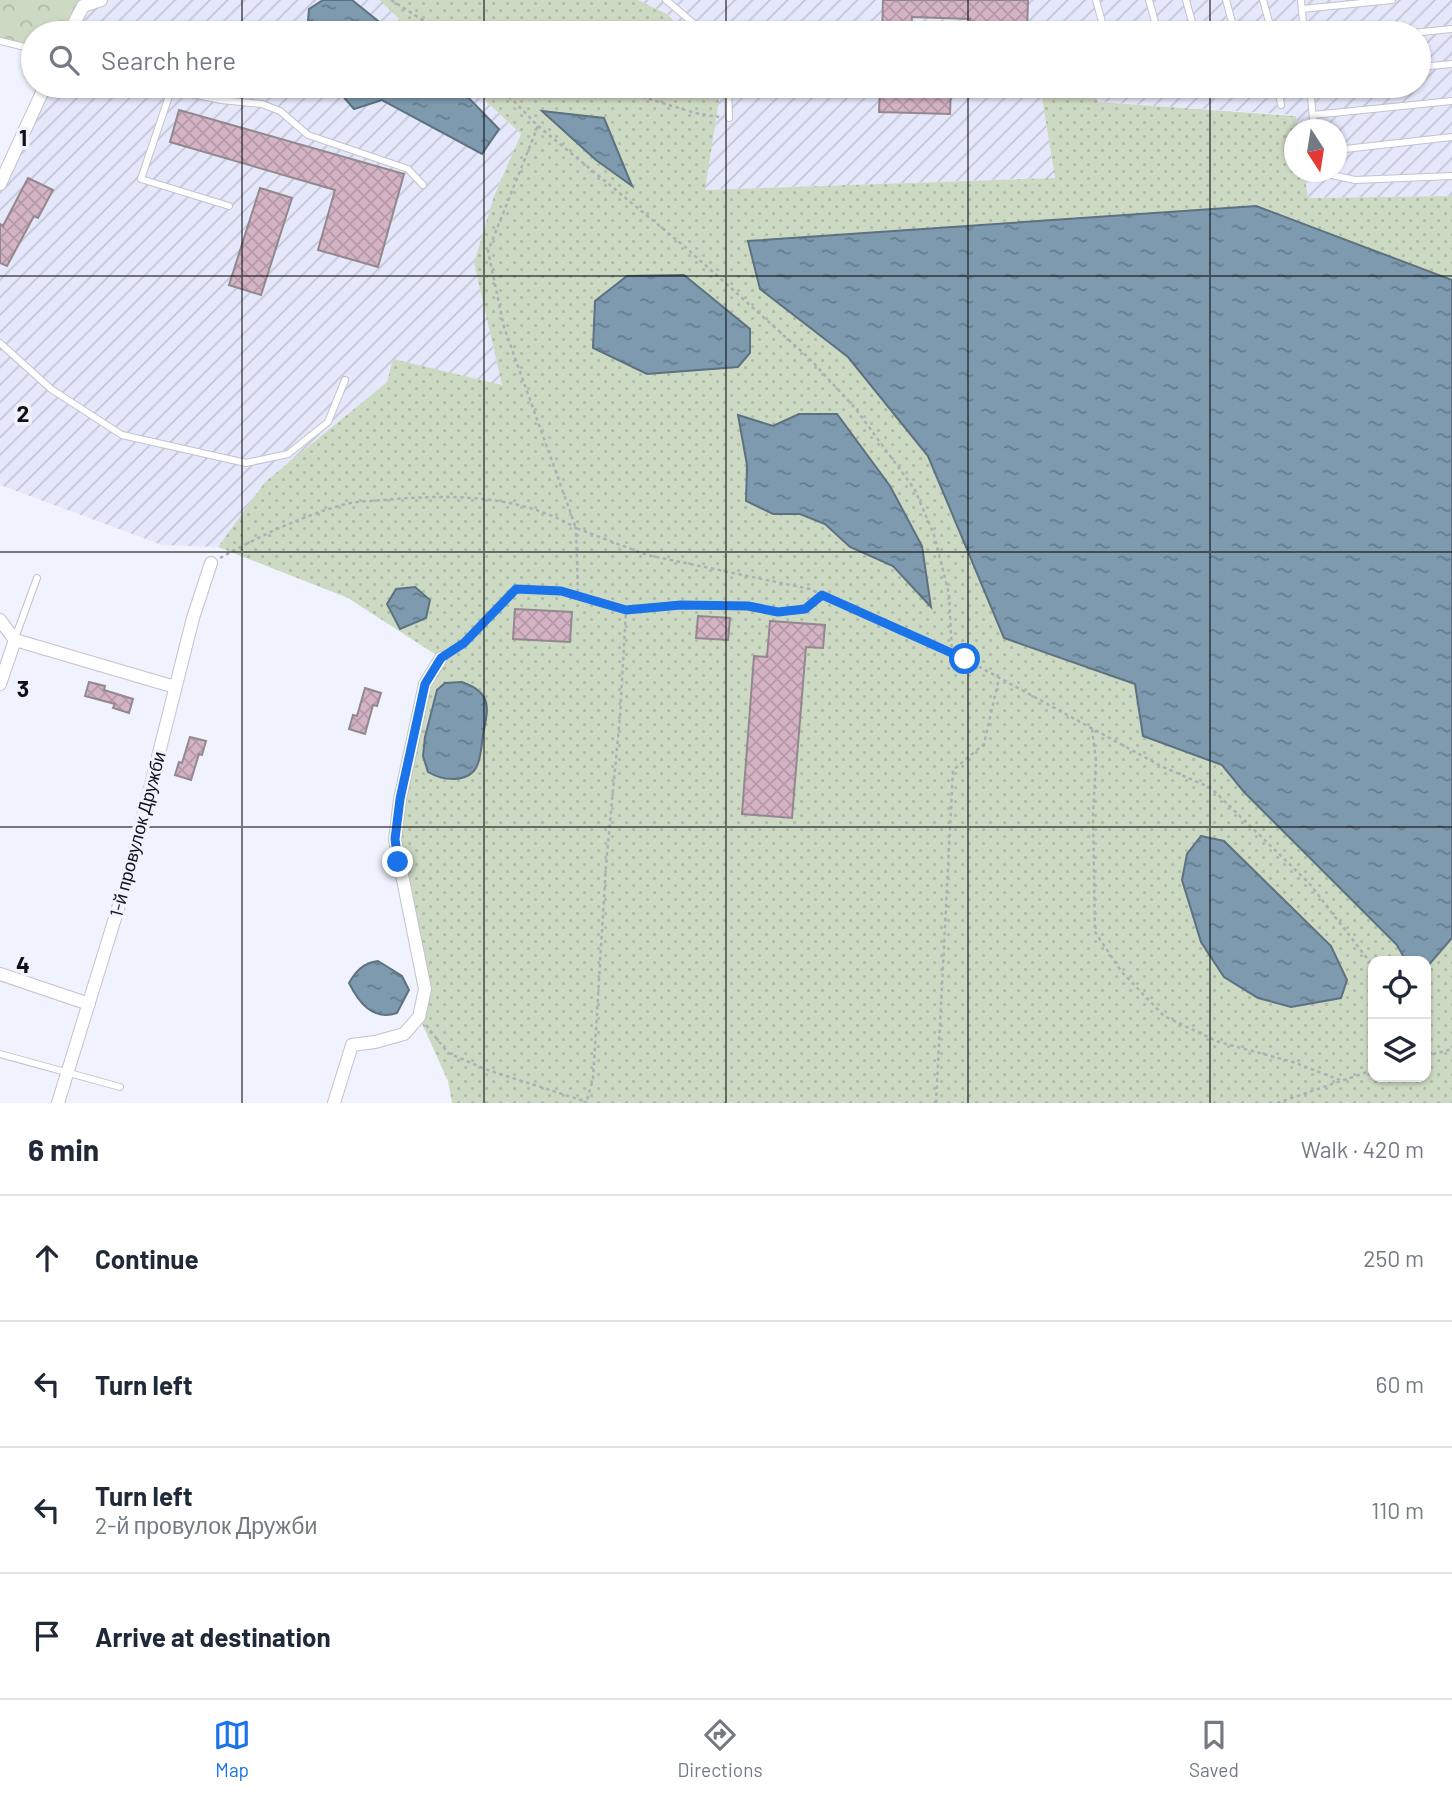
<!DOCTYPE html>
<html lang="en">
<head>
<meta charset="utf-8">
<style>
  :root { --surface:#fff; --page:#f6f6f7; --text:#1f2937; --muted:#747a83; --line:#e0e1e3; --accent:#1a73e8 }
  body { margin:0; font-family:Barlow,sans-serif; background:var(--page); color:var(--text) }
  .controls { position:absolute; right:21px; bottom:21px; display:grid; overflow:hidden; border-radius:14px; box-shadow:0 2px 5px #0004 }
  .controls button { width:63px; height:63px; display:grid; place-items:center; padding:0; border:0; border-bottom:2px solid var(--line); background:var(--surface); color:var(--text); font:35px sans-serif }
  .compass { position:absolute; left:1284px; top:119px; width:63px; height:63px; border-radius:50%; background:var(--surface); box-shadow:0 2px 5px #0004; rotate:168deg }
  .stop { position:absolute; width:21px; height:21px; margin:-16px; border:5px solid #1a73e8; border-radius:50%; background:#fff }
  .stop.end { background:#1a73e8; border-color:#fff; box-shadow:0 2px 7px #0008 }
  .list { margin:0; padding:0; list-style:none }
  h2 { display:flex; justify-content:space-between; align-items:center; height:91px; margin:0; padding:0 28px; font-size:30px }
  h2 small { font-size:23px; font-weight:400; color:var(--muted) }
  .list li { display:grid; grid-template-columns:46px 1fr auto; gap:21px; align-items:center; box-sizing:border-box; height:126px; padding:0 28px; border-top:2px solid var(--line) }
  .list b { display:block; font-size:26px; white-space:nowrap }
  .list p { margin:0; font-size:23px; white-space:nowrap; color:var(--muted) }
  .list em { font-size:23px; font-style:normal; color:var(--muted) }
  .icon { flex:none; width:38px; height:38px; fill:none; stroke:currentColor; stroke-width:2; stroke-linecap:round; stroke-linejoin:round }
  .map { position:relative; flex:none; width:1452px; height:1103px; overflow:hidden }
  .search { position:absolute; background:var(--surface); box-shadow:0 2px 5px #0004; left:21px; right:21px; top:21px; height:77px; display:flex; align-items:center; gap:18px; box-sizing:border-box; padding:0 24px; border-radius:38px; color:var(--muted); font-size:26px }
  .sheet { height:595px; background:var(--surface) }
  nav { display:flex; justify-content:space-around; align-items:center; box-sizing:border-box; height:98px; border-top:2px solid var(--line); background:var(--surface); font-size:19px; color:var(--muted) }
  nav a { display:grid; justify-items:center; gap:4px }
  nav .on { color:var(--accent) }
  .map>svg:first-child { display:block }
  .industrial { fill:url(#industrial-furrows) }
  .grass { fill:url(#grass-dots); fill-rule:evenodd }
  .forest { fill:url(#forest-crowns) }
  .water { fill:url(#water-ripples); stroke:#5d7181; stroke-width:2 }
  .building { fill:url(#building-cross-hatch); stroke:#93888e; stroke-width:2 }
  .lines { fill:none; stroke-linecap:round; stroke-linejoin:round }
  .service-casing { stroke:#c1c3ce; stroke-width:8 }
  .minor-casing { stroke:#c1c3ce; stroke-width:14 }
  .path { stroke:#adafb7; stroke-width:2.5; stroke-dasharray:3.5 3.5; stroke-linecap:butt }
  .service { stroke:#fff; stroke-width:6 }
  .minor { stroke:#fff; stroke-width:12 }
  .route { stroke:#1a73e8; stroke-width:9 }
  .grid { fill:none; stroke:#111216; stroke-width:2; stroke-opacity:0.55 }
  .labels { text-anchor:middle; dominant-baseline:central; stroke-width:7; stroke-linejoin:round; paint-order:stroke }
  .street-label { font-size:18px; fill:#111216; stroke:#f0f2fd }
  .grid-label { font-size:23px; text-anchor:middle; font-weight:bold; fill:#111216; stroke:#f0f2fd; stroke-width:7; stroke-linejoin:round; paint-order:stroke }
</style>
</head>
<body>
<div class="map">
<svg width="1452" height="1103" viewBox="0 0 1452 1103">
  <defs>
    <pattern id="industrial-furrows" width="10" height="10" patternUnits="userSpaceOnUse" patternTransform="scale(1.75)"><rect width="10" height="10" fill="#e5e8fb"/><path d="M-1 1l2-2M0 10L10 0M9 11l2-2" fill="none" stroke="#c3c6d6"/></pattern>
    <pattern id="grass-dots" width="8" height="8" patternUnits="userSpaceOnUse" patternTransform="scale(1.75)"><rect width="8" height="8" fill="#cddac3"/><path d="M2 2h.1M6 6h.1" fill="none" stroke="#afbaa7" stroke-width="1.8" stroke-linecap="round"/></pattern>
    <pattern id="forest-crowns" width="20" height="18" patternUnits="userSpaceOnUse" patternTransform="scale(1.75)"><rect width="20" height="18" fill="#cddac3"/><path d="M2 6a3 3 0 1 1 6 0M12 15a3 3 0 1 1 6 0" fill="none" stroke="#afbaa7"/></pattern>
    <pattern id="water-ripples" width="26" height="14" patternUnits="userSpaceOnUse" patternTransform="scale(1.75)"><rect width="26" height="14" fill="#7d9aaf"/><path d="M2 4q2-2 4 0t4 0M15 11q2-2 4 0t4 0" fill="none" stroke="#657c8d"/></pattern>
    <pattern id="building-cross-hatch" width="8" height="8" patternUnits="userSpaceOnUse" patternTransform="scale(1.75)"><rect width="8" height="8" fill="#d4b3c5"/><path d="M0 0l8 8M0 8l8-8" fill="none" stroke="#b599a8"/></pattern>
  </defs>
  <rect width="100%" height="100%" fill="#f0f2fd"/>
  <!-- industrial -->
  <path class="industrial" d="M101 0H379L414 33H69L83 6Z
    M638 0H1452V196L1308 198 1304 172H1336V130L1298 129 1295 115 1097 102 1092 86H1419V33H686L667 14Z
    M45 86H470L521 134 494 196 474 263 502 385 387 382 265 482 218 547 162 545 0 485V184Z
    M718 86H1040L1055 178 704 190 719 102Z"/>
  <!-- grass -->
  <path class="grass" d="M379 0H638L667 14 686 33H414Z
    M470 86H718L719 101 705 190 1055 178 1040 86H1092L1098 102 1296 116 1298 129 1294 130V172H1304L1308 198 1452 196V1103H452L448 1081 419 1017 425 989 398 862 411 742 441 658 348 598 218 547 265 482 387 382 393 359 502 385 474 263 494 196 521 134ZM1373 961H1426V1077H1373Z"/>
  <!-- forest -->
  <path class="forest" d="M0 0H101L83 6 69 33H33V49L0 41Z"/>
  <!-- water -->
  <path class="water" d="M323 0H352L393 33H307L309 9Z
    M334 86H457L499 129 482 154 382 100 354 109Z
    M542 111 604 118 632 186 596 160Z
    M1256 206 1452 280V938L1426 968V961H1406L1397 945 1244 792 1222 765 1143 736 1135 684 1004 638 928 456 848 357 760 289 748 241Z
    M684 275 750 329V353L738 367 647 374 593 348 595 301 627 276Z
    M799 414H837L890 486 922 546 931 607 893 566 850 547 825 524 800 514H773L746 501 747 465 738 415 773 426Z
    M415 587 430 600 426 618 400 629 387 604 396 589Z
    M462 682C471 686 478 688 484 697 490 708 485 723 483 735 480 757 481 778 454 779 443 779 437 777 428 772L423 756 425 737 437 690 445 683Z
    M1201 836 1224 841 1331 946 1347 980 1341 998 1291 1007 1258 998 1224 977 1201 942 1182 880 1187 854Z
    M378 961 402 976 409 990 397 1013C373 1021 359 1003 349 983 356 971 363 963 378 961Z"/>
  <!-- building -->
  <path class="building" d="M883 0H1028L1027 33H970V19L912 17 911 33H882Z
    M880 86H951L950 114 879 112Z
    M179 110 404 174 378 267 318 250 335 190 170 142Z
    M28 178 53 190 38 218 34 216 7 266 0 263V224L3 226Z
    M260 188 292 198 261 295 229 285Z
    M515 609 572 612 570 642 513 639Z
    M698 616 730 618 728 640 696 638Z
    M770 621 825 625 823 648 806 647 792 818 742 814 754 656 767 657Z
    M89 682 105 686 104 690 133 699 129 713 113 708 115 704 85 696Z
    M365 688 381 693 377 706 373 705 365 734 349 729 353 715 357 716Z
    M190 737 206 741 202 755 199 754 191 780 175 775 179 762 182 763Z"/>
  <g class="lines">
    <defs>
      <path id="service" d="M666 0 705 33
        M1096 0 1105 33
        M1149 0 1158 33
        M1186 0 1195 33
        M1226 0 1235 33
        M1263 0 1272 33
        M1301 0 1304 33
        M1302 9 1392 0
        M1412 33 1452 29
        M0 41 33 49
        M1419 67 1452 64
        M153 86 221 100 262 104 280 111 308 135 408 169 423 185
        M728 86 729 118
        M1252 86 1255 92
        M1278 86 1281 105
        M1310 86 1314 130
        M171 90 141 179 229 206
        M1313 115 1452 101
        M1336 150 1452 137
        M1318 172 1355 180 1452 176
        M0 343 51 389 122 435 246 463 288 454 328 422 345 380
        M15 638 37 578
        M0 1054 120 1087"/>
      <path id="minor" d="M69 33 83 6 101 0
        M0 184 45 86
        M0 620 15 640 175 687
        M0 684 15 640
        M0 974 89 1004
        M58 1103 128 876 193 618 211 563
        M334 1103 352 1045 375 1042 404 1034 419 1017 425 989 395 840 400 799 425 684 441 658"/>
    </defs>
    <!-- service casing -->
    <use href="#service" class="service-casing"/>
    <!-- minor casing -->
    <use href="#minor" class="minor-casing"/>
    <!-- path -->
    <path class="path" d="M391 0 443 33
      M499 86 538 126 684 246 809 358 855 408 915 490 934 535 949 594 952 653
      M573 86 633 94 695 113 719 117
      M538 126 488 251 504 327 576 528 647 555 810 589 965 659 1159 765 1211 788 1309 883 1373 966
      M220 558C258 537 299 517 342 505 355 501 370 501 384 500 448 494 520 494 576 528L578 596
      M626 610 681 605 748 606 777 612 805 609 823 595
      M450 653 464 644 516 589 561 591 626 610 620 716 606 865 593 1079 586 1103
      M1092 729 1096 760 1093 815 1095 932 1121 971 1164 1016 1219 1042 1293 1062 1340 1080
      M426 1025 448 1053 485 1069 587 1102
      M1426 1056 1452 1049
      M936 1103 953 770 984 744 999 678
      M1277 1103 1373 1070"/>
    <!-- service -->
    <use href="#service" class="service"/>
    <!-- minor -->
    <use href="#minor" class="minor"/>
  </g>
  <g class="lines">
    <!-- route -->
    <path class="route" d="M398 862 395 839 400 799 425 684 441 658 464 643 516 589 561 591 626 610 681 605 748 606 778 612 805 609 822 595 965 659"/>
  </g>
  <!-- grid -->
  <path class="grid" d="M242 0V33M484 0V33M726 0V33M968 0V33M1210 0V33M242 86V1103M484 86V1103M726 86V1103M968 86V1103M1210 86V1103M0 276H1452M0 552H1452M0 827H1452"/>
  <g class="labels">
    <!-- street labels -->
    <g class="street-label">
      <text transform="translate(137 834) rotate(-75)">1-й провулок Дружби</text>
    </g>
  </g>
  <g class="grid-label">
    <text x="23" y="146">1</text>
    <text x="23" y="422">2</text>
    <text x="23" y="697">3</text>
    <text x="23" y="973">4</text>
  </g>
</svg>
<div class="controls">
<button><svg class="icon" aria-label="locate" viewBox="0 0 24 24"><circle cx="12" cy="12" r="6"/><path d="M12 2v4M12 18v4M2 12h4M18 12h4"/></svg></button>
<button><svg class="icon" aria-label="layers" viewBox="0 0 24 24"><path d="M12 4l9 5-9 5-9-5zM3 14l9 5 9-5"/></svg></button>
</div>
<svg class="compass" viewBox="-18 -18 36 36"><path d="M0-13l5 13h-10z" fill="#e53935"/><path d="M0 13l5-13h-10z" fill="#747a83"/></svg>
<div class="stop" style="left:965px;top:659px"></div>
<div class="stop end" style="left:398px;top:862px"></div>
<div class="search"><svg class="icon" aria-label="search" viewBox="0 0 24 24"><circle cx="10" cy="10" r="6"/><path d="M15 15l6 6"/></svg>Search here</div>
</div>
<section class="sheet">
<h2>6 min<small>Walk · 420 m</small></h2>
<ul class="list">
<li><svg class="icon" aria-label="ahead" viewBox="0 0 24 24"><path d="M12 20V5M6 11l6-6 6 6"/></svg><div><b>Continue</b></div><em>250 m</em></li>
<li><svg class="icon" aria-label="left" viewBox="0 0 24 24"><path d="M17 20v-9H6M10 6l-5 5 5 5"/></svg><div><b>Turn left</b></div><em>60 m</em></li>
<li><svg class="icon" aria-label="left" viewBox="0 0 24 24"><path d="M17 20v-9H6M10 6l-5 5 5 5"/></svg><div><b>Turn left</b><p>2-й провулок Дружби</p></div><em>110 m</em></li>
<li><svg class="icon" aria-label="arrive" viewBox="0 0 24 24"><path d="M6 21V4h12l-3 4 3 4H6"/></svg><div><b>Arrive at destination</b></div></li>
</ul>
</section>
<nav>
<a class="on"><svg class="icon" aria-label="map" viewBox="0 0 24 24"><path d="M3 6l6-2 6 2 6-2v14l-6 2-6-2-6 2zM9 4v14M15 6v14"/></svg>Map</a>
<a><svg class="icon" aria-label="directions" viewBox="0 0 24 24"><path d="M12 3l9 9-9 9-9-9zM9 14v-3h6M13 9l2 2-2 2"/></svg>Directions</a>
<a><svg class="icon" aria-label="saved" viewBox="0 0 24 24"><path d="M7 4h10v16l-5-4-5 4z"/></svg>Saved</a>
</nav>
</body>
</html>
